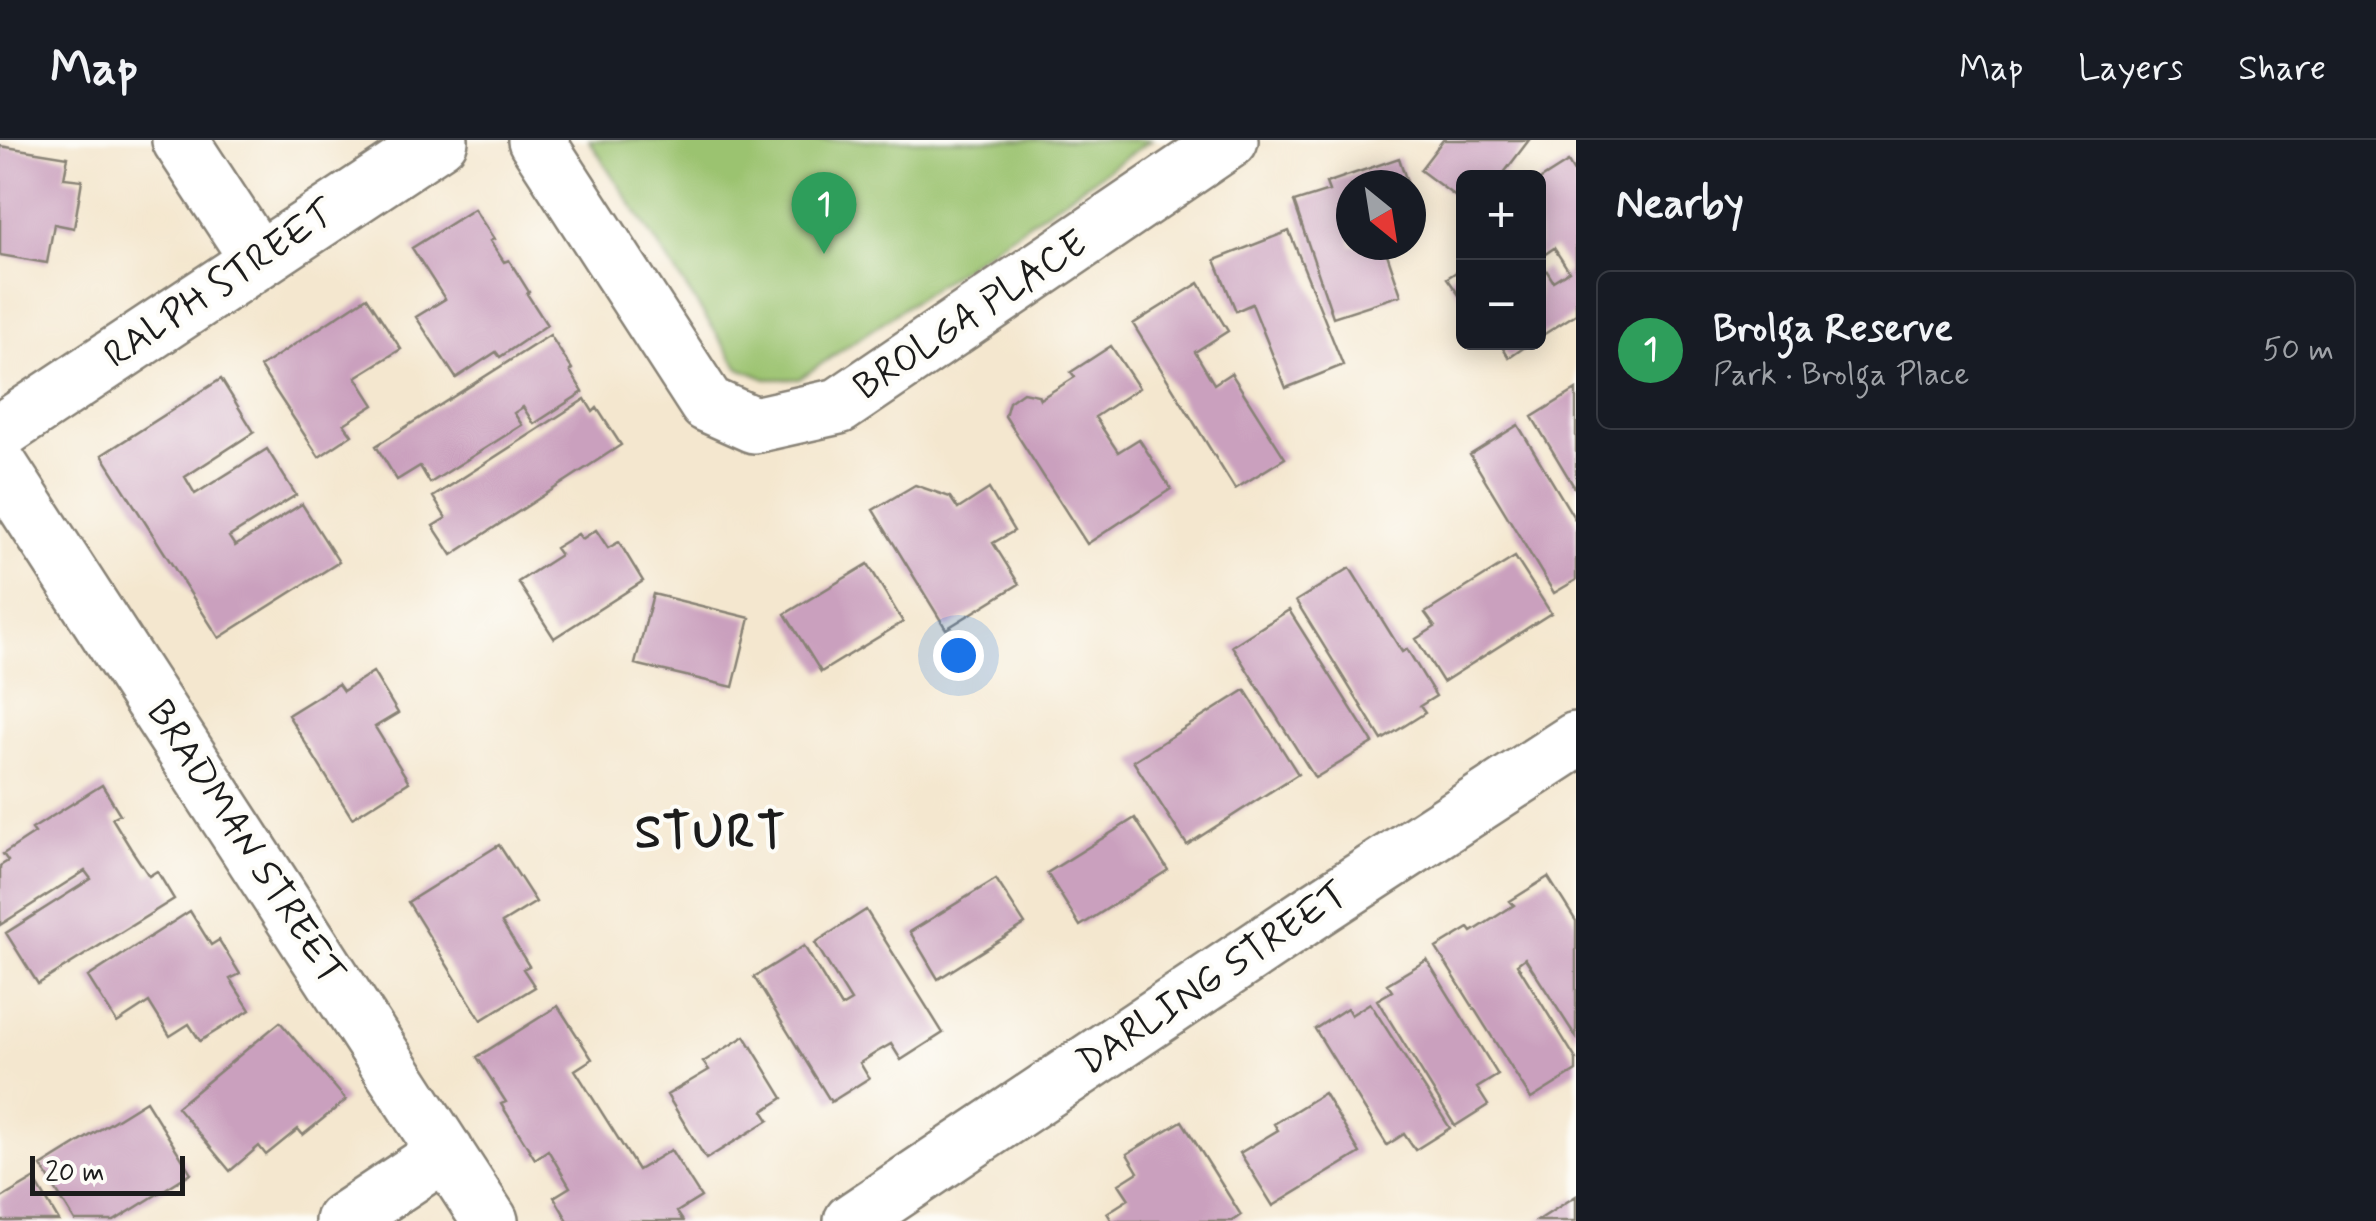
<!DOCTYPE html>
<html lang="en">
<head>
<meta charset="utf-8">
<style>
  :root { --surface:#171b24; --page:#20242c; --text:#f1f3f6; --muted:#9ea1a6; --line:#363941; --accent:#d690ce }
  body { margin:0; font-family:Mynerve,sans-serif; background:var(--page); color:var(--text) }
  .controls { position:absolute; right:30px; top:30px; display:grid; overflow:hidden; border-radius:15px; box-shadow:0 5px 25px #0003 }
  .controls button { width:90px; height:90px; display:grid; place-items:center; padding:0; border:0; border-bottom:2px solid var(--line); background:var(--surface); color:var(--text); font:50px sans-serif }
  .compass { position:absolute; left:1336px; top:30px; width:90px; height:90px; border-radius:50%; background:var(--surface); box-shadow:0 5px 25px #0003; rotate:150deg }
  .scale { position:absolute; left:30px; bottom:25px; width:155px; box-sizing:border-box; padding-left:10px; border:5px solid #1c1c1c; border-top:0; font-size:28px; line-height:35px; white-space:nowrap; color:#1c1c1c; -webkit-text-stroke:8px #fdfcf7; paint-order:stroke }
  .you { position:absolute; left:958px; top:515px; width:35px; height:35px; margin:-25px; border:8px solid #fff; border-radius:50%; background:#1a73e8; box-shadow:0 0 0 15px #1a73e833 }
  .badge { display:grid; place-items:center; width:65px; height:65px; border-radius:50%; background:var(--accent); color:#fff; font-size:32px; font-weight:700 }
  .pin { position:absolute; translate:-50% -82px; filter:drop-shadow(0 2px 5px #0008) }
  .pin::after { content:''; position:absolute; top:52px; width:35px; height:30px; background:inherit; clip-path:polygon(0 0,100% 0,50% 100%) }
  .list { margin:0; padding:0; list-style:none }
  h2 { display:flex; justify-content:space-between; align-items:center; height:130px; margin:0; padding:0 40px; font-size:42px }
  h2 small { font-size:32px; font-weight:400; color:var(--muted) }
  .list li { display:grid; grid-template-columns:65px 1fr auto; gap:30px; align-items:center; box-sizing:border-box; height:160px; margin:0 20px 20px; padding:0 20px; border:2px solid var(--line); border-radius:15px }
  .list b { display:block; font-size:38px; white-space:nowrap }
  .list p { margin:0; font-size:32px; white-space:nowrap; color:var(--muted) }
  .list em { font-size:32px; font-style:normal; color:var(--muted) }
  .map { position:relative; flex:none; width:1576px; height:1081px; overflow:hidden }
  header { display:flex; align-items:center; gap:60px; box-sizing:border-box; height:140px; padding:0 50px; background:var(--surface); border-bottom:2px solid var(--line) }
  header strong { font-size:48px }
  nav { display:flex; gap:55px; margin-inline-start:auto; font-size:35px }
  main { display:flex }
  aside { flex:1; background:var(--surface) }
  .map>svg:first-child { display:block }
  .green { fill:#9bc36f; stroke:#5c7046; stroke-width:2.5 }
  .building { fill:#caa0be }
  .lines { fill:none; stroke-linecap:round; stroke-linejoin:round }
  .minor-casing { stroke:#888276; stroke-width:60 }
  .minor { stroke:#fff; stroke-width:55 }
  .labels { text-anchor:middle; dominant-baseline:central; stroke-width:8; stroke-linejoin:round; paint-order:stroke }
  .street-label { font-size:38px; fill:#1c1c1c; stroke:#fdfcf7 }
  .district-label { font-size:48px; font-weight:bold; letter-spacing:2.5px; fill:#1c1c1c; stroke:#fdfcf7 }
</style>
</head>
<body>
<header>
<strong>Map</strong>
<nav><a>Map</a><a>Layers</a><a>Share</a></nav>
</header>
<main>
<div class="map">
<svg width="1576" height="1081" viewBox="0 0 1576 1081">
  <rect width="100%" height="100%" fill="#fdfcf7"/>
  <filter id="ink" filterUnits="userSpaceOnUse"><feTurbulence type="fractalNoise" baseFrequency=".01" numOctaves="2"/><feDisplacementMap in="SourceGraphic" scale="20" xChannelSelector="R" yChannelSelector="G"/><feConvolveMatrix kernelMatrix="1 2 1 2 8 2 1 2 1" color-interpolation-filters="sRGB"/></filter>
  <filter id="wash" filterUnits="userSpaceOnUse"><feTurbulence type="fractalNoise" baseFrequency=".0048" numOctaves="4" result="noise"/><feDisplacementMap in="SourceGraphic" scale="40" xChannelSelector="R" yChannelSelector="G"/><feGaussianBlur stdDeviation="2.25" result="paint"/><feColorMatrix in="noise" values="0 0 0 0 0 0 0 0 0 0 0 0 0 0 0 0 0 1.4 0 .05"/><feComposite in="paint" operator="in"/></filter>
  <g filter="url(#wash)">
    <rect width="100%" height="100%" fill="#f4e7cf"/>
    <!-- green -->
    <path class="green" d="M589 0H1151L799 239H766L739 228Z"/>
    <g id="blocks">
      <!-- building -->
      <path class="building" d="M1443 0H1529L1500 38H1464V63L1420 30Z
        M0 6 68 17 64 38 82 40 74 88 54 84 47 123 0 115Z
        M1399 18 1408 45H1351V105H1384L1401 155 1333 177 1294 62 1329 51 1326 43Z
        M1568 22 1576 35V174L1538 198V132L1545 128 1553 141 1569 131 1554 108 1538 119V41Z
        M474 69 494 99 490 101 504 122 509 120 529 152 527 154 547 185 500 217 496 212 456 238 416 177 445 159 412 108Z
        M1289 91 1343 225 1286 248 1252 164 1236 171 1215 120Z
        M1464 127V162L1447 138Z
        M1199 143 1228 191 1195 212 1214 244 1231 233 1285 318 1235 349 1133 184Z
        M367 157 401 209 356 237 374 265 344 284 352 295 319 317 260 227Z
        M550 195 572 229 570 231 583 252 534 284 523 267 514 273 522 285 430 343 420 326 397 340 376 306Z
        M1499 202H1532L1509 218Z
        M1111 206 1139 248 1095 277 1118 312 1139 299 1171 349 1087 404 1005 276 1009 262 1023 252 1038 255 1040 259 1075 237 1071 232Z
        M221 239 254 292 185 337 195 354 267 309 296 355 229 397 235 406 302 364 339 422 219 498 102 315Z
        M1576 250V350L1532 277Z
        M585 259 593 272 597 268 621 305 452 415 433 386 446 378 433 357Z
        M1518 285 1576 381V440L1554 453 1470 315Z
        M915 345 950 357 958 369 989 349 1014 391 993 403 1019 444 946 489 873 370Z
        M596 390 608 408 619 402 643 441 554 498 518 442 560 415 555 408 578 394 582 399Z
        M1515 417 1551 473 1443 542 1416 499 1435 487 1425 473Z
        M868 424 903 482 821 532 785 474Z
        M1350 428 1402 512 1407 509 1436 556 1420 566 1425 573 1382 600 1296 461Z
        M653 454 750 478 733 547 635 524Z
        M1289 470 1373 603 1315 638 1232 506Z
        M373 532 398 573 375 587 409 642 352 678 288 575 338 544 343 551Z
        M1245 550 1298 634 1187 705 1133 621Z
        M102 645 120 674 112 678 131 709 149 736 157 731 174 759 38 844 6 793 91 739 85 731 0 785V726L8 721 3 714 35 693 32 689Z
        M1135 678 1168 730 1080 786 1047 733Z
        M499 705 536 762 502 783 529 826 523 829 535 847 481 880 408 762Z
        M1548 737 1576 781V897L1525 818 1517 824 1576 919V931L1531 959 1436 808 1469 788 1472 792 1514 765 1510 761Z
        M996 739 1025 784 938 839 910 792Z
        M866 770 943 893 901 920 891 904 877 912 860 923 869 938 831 962 754 837 804 806 841 867 851 861 815 803Z
        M190 771 211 805 219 800 240 834 230 839 250 870 200 901 189 884 170 896 149 862 117 883 88 837Z
        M1427 820 1498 935 1477 948 1488 965 1455 986 1377 860 1392 851 1387 844Z
        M1370 863 1450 988 1415 1010 1404 994 1387 1005 1315 889 1347 868 1351 875Z
        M558 866 592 919 575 930 638 1030 671 1010 701 1057 677 1072 683 1081H568L554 1057 570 1047 548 1010 535 1019 501 964 506 962 477 917Z
        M280 882 346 960 303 995 298 989 266 1015 259 1006 230 1031 177 967Z
        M745 896 783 958 763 971 769 980 706 1019 667 955 709 930 703 922Z
        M1324 953 1360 1013 1273 1066 1240 1013 1278 990 1274 984Z
        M146 961 191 1033 114 1081H75L41 1026Z
        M1182 981 1241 1075 1232 1081H1112L1107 1073 1129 1059 1119 1044 1138 1032 1127 1014Z
        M34 1039 59 1081H0V1059Z
        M1576 1056V1081H1537Z"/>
    </g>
  </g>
  <g filter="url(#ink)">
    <use href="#blocks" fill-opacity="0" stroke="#888276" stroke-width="2.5"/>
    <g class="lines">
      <defs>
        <path id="minor" d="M180 0 258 119
          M536 0 707 264 754 285 839 266 1230 0
          M0 292 440 0
          M0 326 490 1081
          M343 1081 446 1012
          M852 1081 1314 771 1576 600"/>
      </defs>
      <!-- minor casing -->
      <use href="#minor" class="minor-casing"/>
      <!-- minor -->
      <use href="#minor" class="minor"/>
    </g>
  </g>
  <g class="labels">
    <!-- street labels -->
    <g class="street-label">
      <text transform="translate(220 145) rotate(-34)">RALPH STREET</text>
      <text transform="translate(971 176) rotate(-34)">BROLGA PLACE</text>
      <text transform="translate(245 703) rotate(57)">BRADMAN STREET</text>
      <text transform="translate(1213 839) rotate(-34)">DARLING STREET</text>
    </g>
    <!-- district labels -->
    <g class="district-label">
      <text x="711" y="693">STURT</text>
    </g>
  </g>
</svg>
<div class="controls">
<button>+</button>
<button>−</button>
</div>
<svg class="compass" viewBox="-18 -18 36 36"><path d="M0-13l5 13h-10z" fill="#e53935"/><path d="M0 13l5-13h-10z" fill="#9ea1a6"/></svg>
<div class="scale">20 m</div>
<div class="you"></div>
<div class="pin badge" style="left:824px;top:114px;background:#2e9e5b">1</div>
</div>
<aside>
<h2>Nearby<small></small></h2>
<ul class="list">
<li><span class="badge" style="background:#2e9e5b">1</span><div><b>Brolga Reserve</b><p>Park · Brolga Place</p></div><em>50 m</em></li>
</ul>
</aside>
</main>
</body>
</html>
